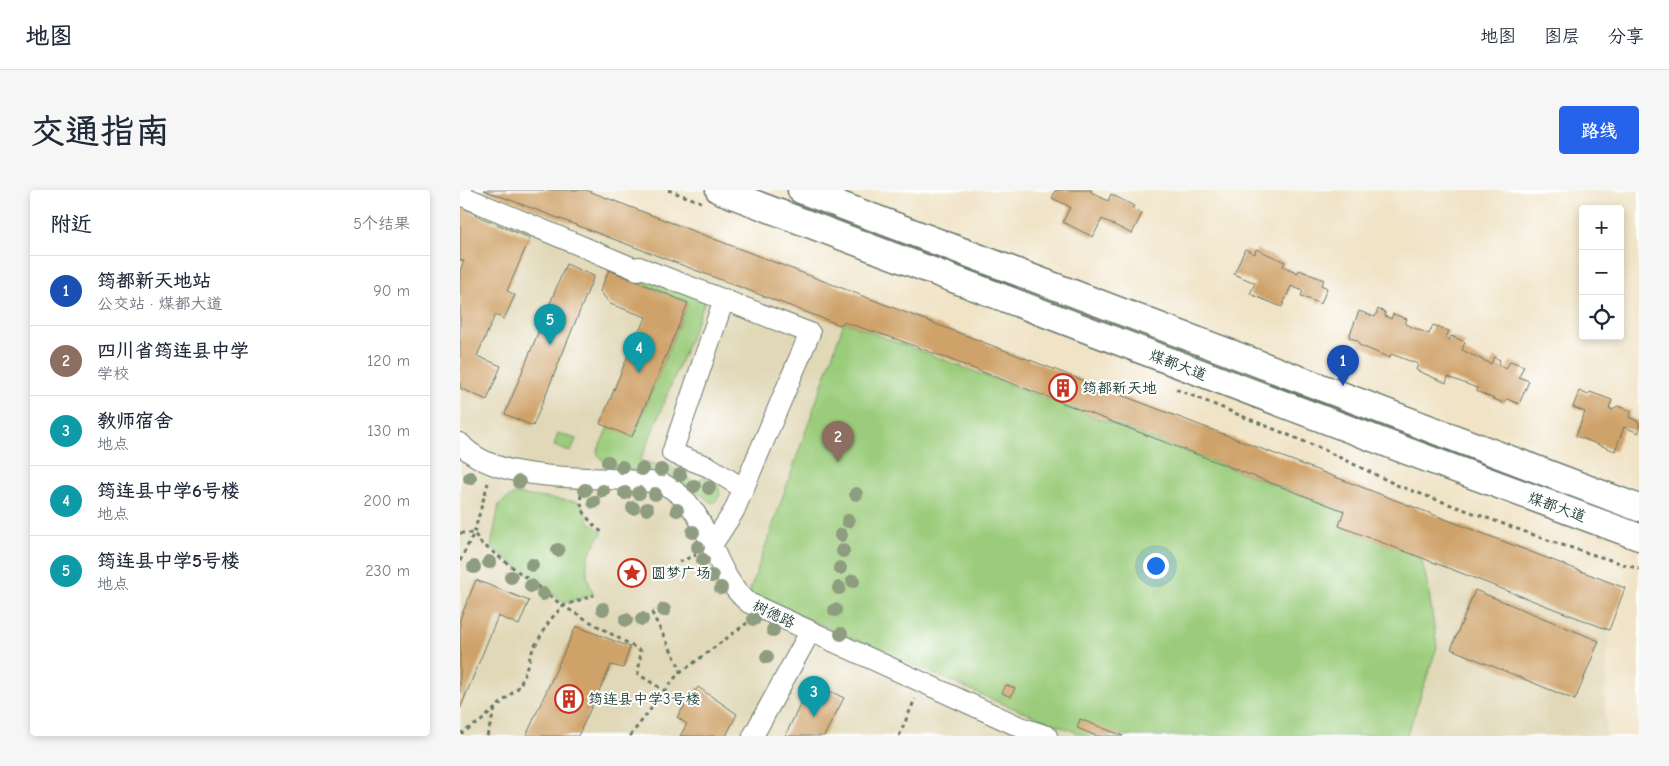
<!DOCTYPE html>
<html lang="zh">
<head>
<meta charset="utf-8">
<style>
  :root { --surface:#fff; --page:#f6f6f7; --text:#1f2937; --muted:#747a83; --line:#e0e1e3; --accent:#2563eb }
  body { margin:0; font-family:"Comic Neue","LXGW WenKai TC",sans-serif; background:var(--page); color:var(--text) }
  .controls { position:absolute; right:15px; top:15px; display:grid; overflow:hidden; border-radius:5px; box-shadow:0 2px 8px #0003 }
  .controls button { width:45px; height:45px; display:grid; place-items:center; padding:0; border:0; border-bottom:1px solid var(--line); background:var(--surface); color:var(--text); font:25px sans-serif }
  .you { position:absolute; left:695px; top:375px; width:18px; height:18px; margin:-12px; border:4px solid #fff; border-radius:50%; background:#1a73e8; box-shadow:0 0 0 8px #1a73e833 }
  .badge { display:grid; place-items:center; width:32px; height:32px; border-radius:50%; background:var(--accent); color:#fff; font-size:16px; font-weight:700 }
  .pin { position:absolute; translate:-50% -41px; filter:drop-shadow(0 1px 2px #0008) }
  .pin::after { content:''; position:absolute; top:26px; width:18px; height:15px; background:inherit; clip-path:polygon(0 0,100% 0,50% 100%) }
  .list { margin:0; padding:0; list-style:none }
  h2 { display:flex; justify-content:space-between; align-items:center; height:65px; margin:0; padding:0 20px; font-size:21px }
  h2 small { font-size:16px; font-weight:400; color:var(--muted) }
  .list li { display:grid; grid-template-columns:32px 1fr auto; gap:15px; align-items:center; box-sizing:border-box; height:70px; padding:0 20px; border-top:1px solid var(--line) }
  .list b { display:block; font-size:19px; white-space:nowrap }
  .list p { margin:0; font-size:16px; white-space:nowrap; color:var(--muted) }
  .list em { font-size:16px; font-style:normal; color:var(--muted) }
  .icon { flex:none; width:28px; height:28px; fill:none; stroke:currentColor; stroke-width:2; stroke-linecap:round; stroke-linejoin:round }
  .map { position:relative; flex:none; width:1179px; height:546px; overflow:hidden; border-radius:5px }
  header { display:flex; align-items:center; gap:30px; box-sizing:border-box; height:70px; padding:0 25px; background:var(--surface); border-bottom:1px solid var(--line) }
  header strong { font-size:24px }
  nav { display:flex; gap:28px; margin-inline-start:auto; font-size:18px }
  .intro { display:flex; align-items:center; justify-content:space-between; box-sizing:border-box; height:120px; padding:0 30px }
  h1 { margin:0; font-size:35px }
  .button { padding:12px 22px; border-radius:5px; background:var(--accent); color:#fff; font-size:18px; font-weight:700 }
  main { display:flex; gap:30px; padding:0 30px }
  aside { flex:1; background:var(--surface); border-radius:5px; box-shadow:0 2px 8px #0003 }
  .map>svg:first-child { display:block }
  .built { fill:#e1d8b7 }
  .green { fill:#9bcc7c; stroke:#5d8458 }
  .building { fill:#cfa269 }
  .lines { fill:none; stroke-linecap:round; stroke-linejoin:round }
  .minor-casing { stroke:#687767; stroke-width:22 }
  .major-casing { stroke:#687767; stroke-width:29 }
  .path { stroke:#687767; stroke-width:3; stroke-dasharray:4 4; stroke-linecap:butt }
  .minor { stroke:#fff; stroke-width:20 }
  .major { stroke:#fff; stroke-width:26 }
  .tree { fill:#8e9c80 }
  .labels { text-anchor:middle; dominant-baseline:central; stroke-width:4; stroke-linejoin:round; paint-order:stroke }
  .street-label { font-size:15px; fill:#1f3d34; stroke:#fff }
  .poi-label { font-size:15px; fill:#1f3d34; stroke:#fff; text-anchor:start }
</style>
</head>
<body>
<header>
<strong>地图</strong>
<nav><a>地图</a><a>图层</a><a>分享</a></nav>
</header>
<div class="intro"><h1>交通指南</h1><a class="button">路线</a></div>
<main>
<aside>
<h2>附近<small>5个结果</small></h2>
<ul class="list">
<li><span class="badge" style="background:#1a4fb4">1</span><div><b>筠都新天地站</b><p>公交站 · 煤都大道</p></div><em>90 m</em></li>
<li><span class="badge" style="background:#8d6e63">2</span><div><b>四川省筠连县中学</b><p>学校</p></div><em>120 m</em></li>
<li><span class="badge" style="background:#0f9aa8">3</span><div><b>教师宿舍</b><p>地点</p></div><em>130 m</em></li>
<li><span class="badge" style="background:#0f9aa8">4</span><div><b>筠连县中学6号楼</b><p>地点</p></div><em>200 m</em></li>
<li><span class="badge" style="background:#0f9aa8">5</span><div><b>筠连县中学5号楼</b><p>地点</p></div><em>230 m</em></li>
</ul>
</aside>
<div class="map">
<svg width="1179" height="546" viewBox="0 0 1179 546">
  <rect width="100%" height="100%" fill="#fff"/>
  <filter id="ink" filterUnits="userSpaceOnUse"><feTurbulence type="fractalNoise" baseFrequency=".02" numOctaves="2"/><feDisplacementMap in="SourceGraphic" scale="10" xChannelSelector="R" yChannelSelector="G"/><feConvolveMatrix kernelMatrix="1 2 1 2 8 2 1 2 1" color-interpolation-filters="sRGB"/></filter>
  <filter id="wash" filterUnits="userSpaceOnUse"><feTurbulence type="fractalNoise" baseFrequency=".0096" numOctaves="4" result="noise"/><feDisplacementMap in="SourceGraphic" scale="20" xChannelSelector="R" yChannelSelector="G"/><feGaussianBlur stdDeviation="1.12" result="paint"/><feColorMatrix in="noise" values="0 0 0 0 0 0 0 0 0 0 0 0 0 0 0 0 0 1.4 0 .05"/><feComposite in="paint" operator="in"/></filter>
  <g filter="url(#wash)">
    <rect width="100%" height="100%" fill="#f0e3c6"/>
    <!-- built -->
    <path class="built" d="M0 0H23L380 135 384 132 687 245 884 321 879 336 1149 440 1145 504 1146 546H0Z"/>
    <!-- green -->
    <path class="green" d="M152 73 246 109 180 272 211 276 237 294 241 288 249 283C257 292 267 306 252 313 237 302 224 290 207 284 184 275 149 290 137 262L148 237 173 247 228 113 149 80Z
      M384 132 884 321 879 336 961 367 968 396 977 457 947 546H625L538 512 289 403Z
      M98 243 116 249 111 262 94 256Z
      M54 304 121 312 129 332 143 343C125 362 122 382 134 405L104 413 31 357 39 314Z"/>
    <g id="blocks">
      <!-- building -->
      <path class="building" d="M24 0H126L1165 398 1149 440 879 336 884 321 439 150 384 132 380 135Z
        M596 0H632L631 2 648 11 651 4 674 16 672 19 682 23 672 44 642 29 633 47 603 32 610 17 592 8Z
        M0 16 22 28 70 48 47 101 55 105 44 129 35 125 17 166 41 176 27 210 0 198V80L4 71 0 70Z
        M785 59 795 64 796 59 825 72 823 76 838 83 839 80 864 90 861 95 867 98 861 114 841 106 843 101 831 96 822 117 790 104 795 93 774 84Z
        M106 74 134 86 73 236 45 224Z
        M149 80 228 113 172 247 140 234 178 141 183 135 186 127 150 114 140 101Z
        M918 119 925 122V126L931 129 933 124 947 129 945 134 969 144 973 135 989 141 985 149 989 150 991 146 1005 152 1002 160 1031 174 1034 167 1040 170 1038 175 1046 179 1050 171 1064 176 1059 187 1069 191 1059 214 1047 209 1043 213 1016 201 1017 198 988 187 986 193 956 180 958 174 931 164 930 168 899 155 898 151 889 147 899 121 915 127Z
        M1119 201 1128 205 1130 202 1152 210 1149 218 1153 220 1157 216 1171 221 1169 227 1179 232V243L1164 237 1155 261 1116 246 1125 222 1113 217Z
        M16 390 69 411 59 435 38 426 0 519V429Z
        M1015 400 1139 451 1115 510 991 459Z
        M116 436 170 457 163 478 151 475 118 546H66Z
        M351 492 384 508 364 546H325Z
        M546 495 555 498 551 507 542 503Z
        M238 497 277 524 266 546H220L227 534 217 527Z
        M620 529 663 546H637L617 538Z"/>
    </g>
  </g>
  <g filter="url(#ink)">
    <use href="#blocks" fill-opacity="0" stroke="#687767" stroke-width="1"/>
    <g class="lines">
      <defs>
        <path id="minor" d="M0 5 178 80 179 77 350 143 274 321 252 355
          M264 109 212 263 249 277 284 299
          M0 253C35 294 125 285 175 291 184 292 196 291 205 295 252 318 249 381 289 413L560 537 587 546
          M293 546 350 442"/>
        <path id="major" d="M259 0 952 263 1179 347
          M341 0 1179 318"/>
      </defs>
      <!-- minor casing -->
      <use href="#minor" class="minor-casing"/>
      <!-- major casing -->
      <use href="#major" class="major-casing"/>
      <!-- path -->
      <path class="path" d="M208 0 241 12
        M716 199 860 258 939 296 1096 353 1179 379
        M121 305C118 320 132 335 143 343
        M0 343H14L21 353 103 416 181 461 178 484 205 501
        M0 371 14 343 28 293
        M219 372 236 365
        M220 483 287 433
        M0 544 21 531 60 496 73 459 90 430 103 416 134 405
        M27 546 35 519
        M170 546 221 480 191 421H194
        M439 546 455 509"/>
      <!-- minor -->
      <use href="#minor" class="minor"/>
      <!-- major -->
      <use href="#major" class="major"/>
    </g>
    <!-- trees -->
    <g class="tree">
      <circle cx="148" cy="272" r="7"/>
      <circle cx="162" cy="277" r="7"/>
      <circle cx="182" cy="279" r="7"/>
      <circle cx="201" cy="280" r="7"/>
      <circle cx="220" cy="285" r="7"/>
      <circle cx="10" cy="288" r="7"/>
      <circle cx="59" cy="292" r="7"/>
      <circle cx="234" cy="296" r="7"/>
      <circle cx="249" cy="298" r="7"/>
      <circle cx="125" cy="300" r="7"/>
      <circle cx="143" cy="301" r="7"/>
      <circle cx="165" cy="303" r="7"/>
      <circle cx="179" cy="303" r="7"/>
      <circle cx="195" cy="304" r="7"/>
      <circle cx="396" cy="304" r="7"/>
      <circle cx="134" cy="312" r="7"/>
      <circle cx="173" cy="318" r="7"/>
      <circle cx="187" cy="319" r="7"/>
      <circle cx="217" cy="320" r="7"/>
      <circle cx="388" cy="331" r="7"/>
      <circle cx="233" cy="342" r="7"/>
      <circle cx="381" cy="345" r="7"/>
      <circle cx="238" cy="357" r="7"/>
      <circle cx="98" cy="360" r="7"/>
      <circle cx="383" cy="361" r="7"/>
      <circle cx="243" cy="370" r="7"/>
      <circle cx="29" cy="372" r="7"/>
      <circle cx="72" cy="375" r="7"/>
      <circle cx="14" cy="377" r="7"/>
      <circle cx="380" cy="378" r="7"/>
      <circle cx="252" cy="386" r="7"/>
      <circle cx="51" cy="387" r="7"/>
      <circle cx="393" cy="391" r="7"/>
      <circle cx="71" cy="396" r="7"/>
      <circle cx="261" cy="398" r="7"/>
      <circle cx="379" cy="398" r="7"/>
      <circle cx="83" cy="404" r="7"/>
      <circle cx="143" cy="419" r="7"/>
      <circle cx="204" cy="420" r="7"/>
      <circle cx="375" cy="420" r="7"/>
      <circle cx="182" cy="429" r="7"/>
      <circle cx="294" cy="429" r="7"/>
      <circle cx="166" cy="430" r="7"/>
      <circle cx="313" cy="440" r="7"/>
      <circle cx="381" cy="444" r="7"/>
      <circle cx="307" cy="467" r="7"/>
    </g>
  </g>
  <!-- icons -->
  <defs>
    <symbol id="building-ring" viewBox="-11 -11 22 22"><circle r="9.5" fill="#fff" stroke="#c8321e" stroke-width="1.5"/><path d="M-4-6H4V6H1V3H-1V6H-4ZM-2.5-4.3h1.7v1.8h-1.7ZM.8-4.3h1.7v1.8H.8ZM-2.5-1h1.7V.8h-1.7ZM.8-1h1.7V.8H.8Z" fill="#c8321e"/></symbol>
    <symbol id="sight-ring" viewBox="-11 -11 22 22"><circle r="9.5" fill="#fff" stroke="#c8321e" stroke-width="1.5"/><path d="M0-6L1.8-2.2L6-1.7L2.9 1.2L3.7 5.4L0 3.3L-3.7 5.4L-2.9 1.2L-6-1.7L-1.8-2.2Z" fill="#c8321e"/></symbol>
  </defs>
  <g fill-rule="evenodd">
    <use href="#building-ring" x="587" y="182" width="32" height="32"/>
    <use href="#sight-ring" x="156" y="367" width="32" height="32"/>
    <use href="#building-ring" x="93" y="493" width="32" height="32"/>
  </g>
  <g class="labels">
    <!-- street labels -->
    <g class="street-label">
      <text transform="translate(718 175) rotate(21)">煤都大道</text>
      <text transform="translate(1097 317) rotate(20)">煤都大道</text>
      <text transform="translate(314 424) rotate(26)">树德路</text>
    </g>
    <!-- poi labels -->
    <g class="poi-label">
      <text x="622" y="198">筠都新天地</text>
      <text x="191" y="383">圆梦广场</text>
      <text x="128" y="509">筠连县中学3号楼</text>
    </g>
  </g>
</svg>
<div class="controls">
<button>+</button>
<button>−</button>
<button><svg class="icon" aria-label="locate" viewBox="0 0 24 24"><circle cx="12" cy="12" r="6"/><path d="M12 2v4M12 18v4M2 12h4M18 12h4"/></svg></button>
</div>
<div class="you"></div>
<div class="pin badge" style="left:883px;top:196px;background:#1a4fb4">1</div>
<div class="pin badge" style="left:378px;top:272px;background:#8d6e63">2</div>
<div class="pin badge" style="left:354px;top:527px;background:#0f9aa8">3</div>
<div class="pin badge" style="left:179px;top:183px;background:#0f9aa8">4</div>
<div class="pin badge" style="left:90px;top:155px;background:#0f9aa8">5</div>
</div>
</main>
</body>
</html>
